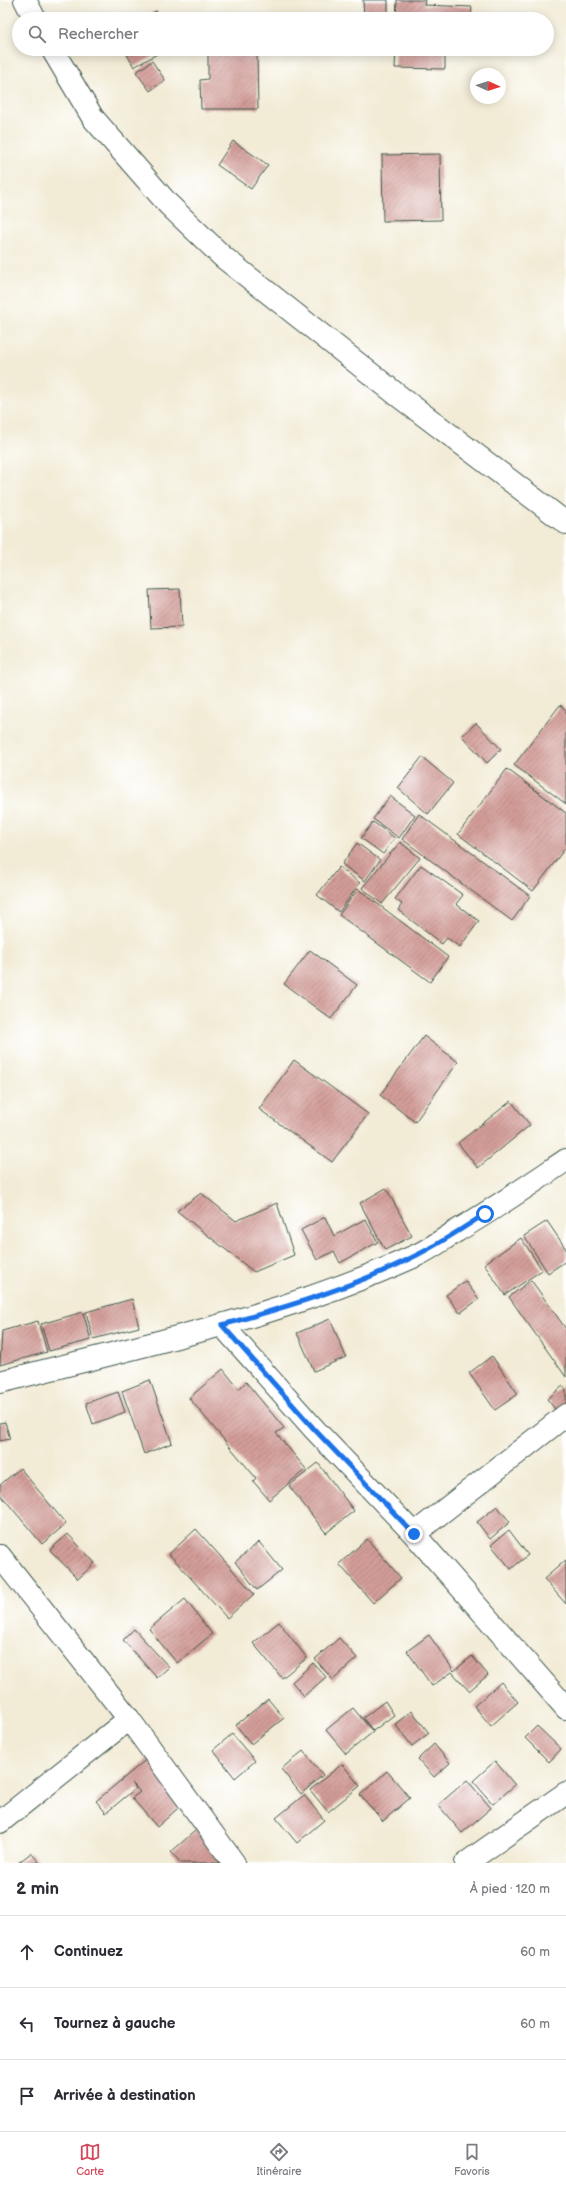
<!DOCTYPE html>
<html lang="fr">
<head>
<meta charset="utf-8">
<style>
  :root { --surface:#fff; --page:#f7f7f7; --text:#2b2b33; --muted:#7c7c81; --line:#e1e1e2; --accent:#d1495b }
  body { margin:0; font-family:"Balsamiq Sans",sans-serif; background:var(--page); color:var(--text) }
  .compass { position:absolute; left:470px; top:68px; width:36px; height:36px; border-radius:50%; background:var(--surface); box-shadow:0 2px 10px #0003; rotate:93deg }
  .stop { position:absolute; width:12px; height:12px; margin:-9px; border:3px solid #1a73e8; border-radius:50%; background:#fff }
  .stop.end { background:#1a73e8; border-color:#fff; box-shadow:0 1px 4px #0008 }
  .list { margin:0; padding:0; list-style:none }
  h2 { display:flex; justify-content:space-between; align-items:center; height:52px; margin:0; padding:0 16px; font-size:17px }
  h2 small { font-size:13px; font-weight:400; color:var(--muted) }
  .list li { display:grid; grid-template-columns:26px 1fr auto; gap:12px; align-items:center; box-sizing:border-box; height:72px; padding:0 16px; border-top:1px solid var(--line) }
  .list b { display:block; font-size:15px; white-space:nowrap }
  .list em { font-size:13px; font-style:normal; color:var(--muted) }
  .icon { flex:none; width:22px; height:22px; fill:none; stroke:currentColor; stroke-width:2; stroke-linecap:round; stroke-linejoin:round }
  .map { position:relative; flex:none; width:566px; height:1863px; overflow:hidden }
  .search { position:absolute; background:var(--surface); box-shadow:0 2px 10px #0003; left:12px; right:12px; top:12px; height:44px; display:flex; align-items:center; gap:10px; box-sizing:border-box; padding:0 14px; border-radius:22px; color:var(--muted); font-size:15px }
  .sheet { height:268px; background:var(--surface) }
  nav { display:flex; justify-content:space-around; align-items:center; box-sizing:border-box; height:56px; border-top:1px solid var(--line); background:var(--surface); font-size:11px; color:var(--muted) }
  nav a { display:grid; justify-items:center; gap:2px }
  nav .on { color:var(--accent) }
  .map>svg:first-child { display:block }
  .building { fill:url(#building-hatch) }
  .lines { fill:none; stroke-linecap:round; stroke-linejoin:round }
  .minor-casing { stroke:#3f574c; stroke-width:24 }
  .tertiary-casing { stroke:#3f574c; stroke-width:24 }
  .minor { stroke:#fff; stroke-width:22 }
  .tertiary { stroke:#fff; stroke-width:22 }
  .route { stroke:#1a73e8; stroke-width:5 }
</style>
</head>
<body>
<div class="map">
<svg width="566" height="1863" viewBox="0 0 566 1863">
  <defs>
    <pattern id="building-hatch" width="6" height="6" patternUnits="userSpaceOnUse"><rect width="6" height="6" fill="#d39d98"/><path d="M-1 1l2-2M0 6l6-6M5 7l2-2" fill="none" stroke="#ab817d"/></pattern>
  </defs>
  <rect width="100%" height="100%" fill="#fff"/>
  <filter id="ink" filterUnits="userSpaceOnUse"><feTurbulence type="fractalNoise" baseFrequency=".025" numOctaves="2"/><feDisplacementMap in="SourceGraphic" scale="8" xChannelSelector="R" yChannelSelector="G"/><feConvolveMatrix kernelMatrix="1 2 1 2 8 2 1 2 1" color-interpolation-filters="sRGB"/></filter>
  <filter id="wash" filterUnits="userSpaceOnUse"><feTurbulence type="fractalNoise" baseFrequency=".012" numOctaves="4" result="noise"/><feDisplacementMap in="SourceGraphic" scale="16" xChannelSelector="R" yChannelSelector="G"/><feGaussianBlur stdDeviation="0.9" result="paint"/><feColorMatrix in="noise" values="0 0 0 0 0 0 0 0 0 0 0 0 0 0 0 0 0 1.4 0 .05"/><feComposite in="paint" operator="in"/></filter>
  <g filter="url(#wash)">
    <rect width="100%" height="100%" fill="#f2ebd5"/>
    <g id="blocks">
      <!-- building -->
      <path class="building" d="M363 0H388V19H364Z
        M397 0H425L424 5 472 7 471 19H396Z
        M156 11 161 19H141Z
        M124 49H166L134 67Z
        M396 49H445V69L395 68Z
        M208 53H257L258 109H201L200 80 208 79Z
        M152 61 165 80 150 91 136 72Z
        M233 141 268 165 251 189 217 165Z
        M440 154 441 220 383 221 382 155Z
        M180 589 182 627 151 628 149 590Z
        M560 705 566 710V804L514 765Z
        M476 723 501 749 487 763 462 736Z
        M422 757 453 783 428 814 398 788Z
        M507 769 566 813V847L533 891 458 834Z
        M390 796 415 815 399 838 373 819Z
        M419 814 530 896 512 921 402 839Z
        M373 822 395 838 383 854 361 838Z
        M400 842 420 858 382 904 362 888Z
        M357 843 380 860 365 881 342 864Z
        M421 865 463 895 456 904 479 921 460 947 447 938 442 944 398 910 402 904 395 899Z
        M339 867 360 883 339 912 317 895Z
        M358 889 448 957 430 982 339 915Z
        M310 950 357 985 331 1019 284 984Z
        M424 1036 458 1062 415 1122 380 1095Z
        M294 1060 368 1114 332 1162 259 1109Z
        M511 1101 530 1125 478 1168 458 1143Z
        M386 1188 412 1236 385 1250 360 1203Z
        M201 1193 236 1221 277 1203 294 1255 254 1272 177 1211Z
        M325 1217 334 1236 365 1219 378 1242 340 1263 334 1251 317 1260 301 1230Z
        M547 1221 566 1249V1261L548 1273 524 1236Z
        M521 1238 542 1270 505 1295 484 1264Z
        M531 1280 566 1329V1377L509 1297Z
        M465 1281 479 1299 460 1313 446 1295Z
        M132 1299 139 1327 93 1339 86 1312Z
        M83 1312 91 1340 49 1351 41 1324Z
        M330 1319 346 1357 314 1371 297 1333Z
        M38 1321 47 1352 0 1365 2 1331Z
        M492 1356 518 1394 495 1410 469 1373Z
        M223 1369 239 1389 246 1382 284 1428 276 1433 306 1469 269 1500 253 1481 256 1478 189 1398Z
        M150 1380 172 1443 144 1454 122 1391Z
        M563 1386 566 1390V1408L559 1414 547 1399Z
        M118 1392 125 1412 93 1424 86 1403Z
        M5 1422 10 1439 0 1441V1423Z
        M318 1463 354 1511 326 1533 289 1486Z
        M20 1468 66 1524 42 1544 0 1494V1485Z
        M497 1506 510 1522 490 1539 477 1522Z
        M196 1529 254 1594 227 1618 169 1554Z
        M509 1530 528 1555 511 1569 491 1545Z
        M68 1534 95 1563 78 1579 50 1550Z
        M367 1539 401 1578 373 1603 339 1564Z
        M259 1542 282 1570 257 1590 235 1562Z
        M566 1560V1604L544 1579Z
        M185 1599 212 1634 177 1663 149 1629Z
        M279 1622 307 1658 282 1678 253 1643Z
        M134 1629 169 1667 157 1678 123 1640Z
        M429 1635 454 1671 472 1656 488 1675 469 1691 452 1672 432 1686 407 1651Z
        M339 1638 357 1658 333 1680 315 1659Z
        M313 1663 326 1677 304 1696 292 1682Z
        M501 1682 518 1702 491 1726 474 1706Z
        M268 1699 284 1718 251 1744 236 1725Z
        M385 1701 394 1715 373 1731 363 1718Z
        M353 1708 373 1732 346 1754 326 1730Z
        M412 1711 429 1733 412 1746 395 1724Z
        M537 1726 561 1749 549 1762 525 1738Z
        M232 1734 255 1761 235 1778 213 1750Z
        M434 1744 450 1763 434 1777 418 1759Z
        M303 1751 323 1775 301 1794 281 1769Z
        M148 1758 186 1801 157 1827 132 1798 140 1792 132 1783 136 1788 106 1813 96 1801Z
        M495 1761 515 1785 493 1804 473 1781Z
        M342 1764 360 1786 328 1812 310 1790Z
        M387 1771 410 1798 383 1821 360 1795Z
        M467 1780 491 1808 462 1833 438 1805Z
        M304 1795 324 1820 297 1843 276 1818Z
        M204 1823 230 1863H181L171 1852Z
        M31 1853 40 1863H18Z"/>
    </g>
  </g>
  <g filter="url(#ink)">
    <use href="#blocks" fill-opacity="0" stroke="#3f574c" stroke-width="1"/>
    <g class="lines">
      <defs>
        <path id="minor" d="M222 1325 315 1430 414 1534 566 1708
          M414 1534 566 1415
          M0 1556 129 1719 234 1863
          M0 1822 129 1719
          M466 1863 566 1793"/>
        <path id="tertiary" d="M25 0 35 19
          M52 49 93 118 168 204 223 257 400 397 566 523
          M0 1382C140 1346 283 1316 415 1256 429 1250 442 1240 455 1232 493 1210 529 1185 566 1160"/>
      </defs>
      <!-- minor casing -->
      <use href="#minor" class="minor-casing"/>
      <!-- tertiary casing -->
      <use href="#tertiary" class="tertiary-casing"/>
      <!-- minor -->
      <use href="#minor" class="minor"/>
      <!-- tertiary -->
      <use href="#tertiary" class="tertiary"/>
    </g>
  </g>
  <g class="lines" filter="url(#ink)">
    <!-- route -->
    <path class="route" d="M414 1534 315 1430 222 1325C287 1307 357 1286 417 1255 441 1243 463 1228 485 1214"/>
  </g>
</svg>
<svg class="compass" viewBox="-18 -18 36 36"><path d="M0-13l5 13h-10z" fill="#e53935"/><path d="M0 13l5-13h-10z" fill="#7c7c81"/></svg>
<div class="stop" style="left:485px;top:1214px"></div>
<div class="stop end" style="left:414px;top:1534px"></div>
<div class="search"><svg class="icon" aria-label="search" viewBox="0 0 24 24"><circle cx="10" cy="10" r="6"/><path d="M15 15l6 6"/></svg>Rechercher</div>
</div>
<section class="sheet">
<h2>2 min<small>À pied · 120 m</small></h2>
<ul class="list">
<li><svg class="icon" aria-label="ahead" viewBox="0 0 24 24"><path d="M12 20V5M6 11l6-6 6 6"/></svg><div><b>Continuez</b></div><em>60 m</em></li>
<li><svg class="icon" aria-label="left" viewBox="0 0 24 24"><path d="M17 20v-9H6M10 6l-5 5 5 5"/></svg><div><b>Tournez à gauche</b></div><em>60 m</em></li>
<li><svg class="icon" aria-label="arrive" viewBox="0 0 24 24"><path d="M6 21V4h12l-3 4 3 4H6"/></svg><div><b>Arrivée à destination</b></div></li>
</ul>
</section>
<nav>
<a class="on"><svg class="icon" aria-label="map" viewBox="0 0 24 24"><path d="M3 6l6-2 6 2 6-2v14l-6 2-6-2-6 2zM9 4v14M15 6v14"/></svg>Carte</a>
<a><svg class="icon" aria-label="directions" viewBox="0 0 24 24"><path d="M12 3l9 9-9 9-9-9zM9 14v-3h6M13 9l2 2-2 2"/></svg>Itinéraire</a>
<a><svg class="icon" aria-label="saved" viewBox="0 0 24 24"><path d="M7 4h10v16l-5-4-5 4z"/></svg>Favoris</a>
</nav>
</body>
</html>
